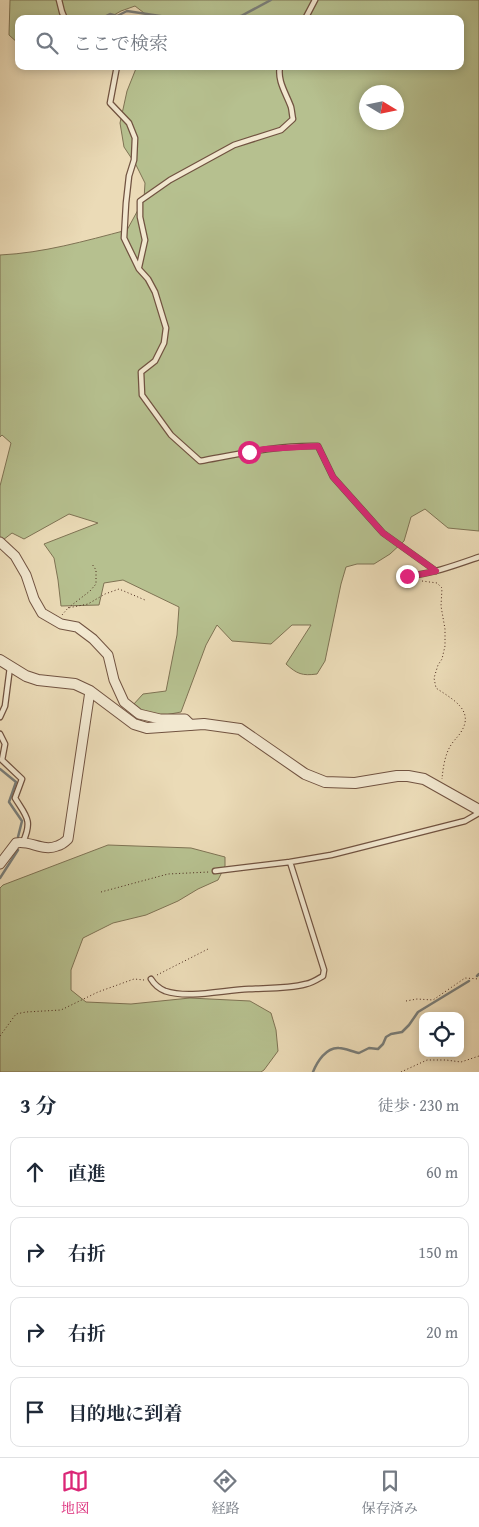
<!DOCTYPE html>
<html lang="ja">
<head>
<meta charset="utf-8">
<style>
  :root { --surface:#fff; --page:#f2f2f3; --text:#1f2937; --muted:#747a83; --line:#e0e1e3; --accent:#db2777 }
  body { margin:0; font-family:"Gentium Book Plus","Noto Serif JP",serif; background:var(--page); color:var(--text) }
  .controls { position:absolute; right:15px; bottom:15px; display:grid; overflow:hidden; border-radius:10px; box-shadow:0 2px 8px #0003 }
  .controls button { width:45px; height:45px; display:grid; place-items:center; padding:0; border:0; border-bottom:1px solid var(--line); background:var(--surface); color:var(--text); font:25px sans-serif }
  .compass { position:absolute; left:359px; top:85px; width:45px; height:45px; border-radius:50%; background:var(--surface); box-shadow:0 2px 8px #0003; rotate:100deg }
  .stop { position:absolute; width:15px; height:15px; margin:-11px; border:4px solid #db2777; border-radius:50%; background:#fff }
  .stop.end { background:#db2777; border-color:#fff; box-shadow:0 1px 5px #0008 }
  .list { margin:0; padding:0; list-style:none }
  h2 { display:flex; justify-content:space-between; align-items:center; height:65px; margin:0; padding:0 20px; font-size:21px }
  h2 small { font-size:16px; font-weight:400; color:var(--muted) }
  .list li { display:grid; grid-template-columns:32px 1fr auto; gap:15px; align-items:center; box-sizing:border-box; height:70px; margin:0 10px 10px; padding:0 10px; border:1px solid var(--line); border-radius:10px }
  .list b { display:block; font-size:19px; white-space:nowrap }
  .list em { font-size:16px; font-style:normal; color:var(--muted) }
  .icon { flex:none; width:28px; height:28px; fill:none; stroke:currentColor; stroke-width:2; stroke-linecap:round; stroke-linejoin:round }
  .map { position:relative; flex:none; width:479px; height:1072px; overflow:hidden }
  .search { position:absolute; background:var(--surface); box-shadow:0 2px 8px #0003; left:15px; right:15px; top:15px; height:55px; display:flex; align-items:center; gap:12px; box-sizing:border-box; padding:0 18px; border-radius:10px; color:var(--muted); font-size:19px }
  .sheet { height:385px; background:var(--surface) }
  nav { display:flex; justify-content:space-around; align-items:center; box-sizing:border-box; height:70px; border-top:1px solid var(--line); background:var(--surface); font-size:14px; color:var(--muted) }
  nav a { display:grid; justify-items:center; gap:2px }
  nav .on { color:var(--accent) }
  .map>svg:first-child { display:block }
  .green { fill:#b6c08f; stroke:#7f7354; fill-rule:evenodd }
  .lines { fill:none; stroke-linecap:round; stroke-linejoin:round }
  .stream { stroke:#7a7e79; stroke-width:2.5 }
  .service-casing { stroke:#715341; stroke-width:7 }
  .minor-casing { stroke:#715341; stroke-width:11 }
  .tertiary-casing { stroke:#715341; stroke-width:12 }
  .path { stroke:#48261a; stroke-width:1; stroke-dasharray:1 2.5; stroke-linecap:butt }
  .service { stroke:#f2e8d0; stroke-width:4.5 }
  .minor { stroke:#f2e8d0; stroke-width:9 }
  .tertiary { stroke:#f2e8d0; stroke-width:10 }
  .route { stroke:#db2777; stroke-width:6 }
</style>
</head>
<body>
<div class="map">
<svg width="479" height="1072" viewBox="0 0 479 1072">
  <rect width="100%" height="100%" fill="#ebdbb7"/>
  <filter id="stains"><feTurbulence type="fractalNoise" baseFrequency=".004" numOctaves="4"/><feColorMatrix values="0 0 0 0 .2 0 0 0 0 .09 0 0 0 0 .02 0 0 0 .5 -.17"/></filter>
  <radialGradient id="worn" r=".72"><stop offset=".6" stop-color="#630" stop-opacity="0"/><stop offset="1" stop-color="#630" stop-opacity=".3"/></radialGradient>
  <!-- green -->
  <path class="green" d="M10 0H479V531L448 528 425 509 411 517 404 541 390 554 374 564H357L346 567 341 584 325 661 317 674C302 676 297 674 286 664L311 625H292L271 644 232 641 217 625 206 645 181 712 165 715 145 714 133 705 143 694 166 691 177 635 179 607 123 580 104 583 99 605 61 606 58 580 54 558 44 544 98 523 69 514 24 539 12 533 3 540 0 538V486L11 443 2 435 0 437V255C43 253 85 241 127 230L144 199 145 183 136 165 124 147 120 123 127 91 137 66H460V19H149L148 16 135 6 121 11 107 19H19V44L9 35ZM366 92H396V122H366Z
    M108 845 191 848 225 857V866L218 880 198 889 178 901 146 915 113 923 83 938 71 970V990L86 1002 131 1004 190 998 250 1001 271 1013 276 1030 278 1051 264 1070 261 1072H0V888L3 885Z"/>
  <g class="lines">
    <!-- stream -->
    <path class="stream" d="M102 18 110 14 117 16 127 11 180 19
      M222 19 241 16 271 0
      M0 769 16 782 9 802 22 821 18 837
      M0 878 18 850
      M477 976 479 974
      M313 1072C317 1062 326 1047 339 1048 345 1048 353 1052 359 1053L369 1048 378 1049 383 1044 386 1037 391 1034 402 1032 409 1025 418 1012 469 981"/>
    <defs>
      <path id="service" d="M59 0 62 12 65 19
        M305 19 315 0
        M117 66 110 103 129 123 135 138 134 160 129 176 126 203 124 238 139 269 148 279 155 292 166 328 164 343 155 361 141 372 142 395 171 435 200 461C239 454 278 445 318 446L333 477 383 533 436 571
        M139 267 145 240 140 217V201L170 180 234 145 281 130 293 119C292 115 292 111 291 107 286 93 277 81 280 66
        M407 576C432 574 456 565 479 557
        M0 717 5 706 10 667
        M0 734 5 744 2 760 22 779 15 798C26 816 33 820 23 842
        M215 871 290 862
        M151 979C154 984 158 988 165 991 189 999 223 990 249 989 268 988 287 989 306 984 312 983 318 979 323 976L324 970 290 862 331 855 465 821 479 813"/>
      <path id="minor" d="M0 542 15 556 26 575 34 599 42 613 61 624 77 627 93 639 108 655 114 680 124 702 139 714 160 719H185L191 725
        M0 864 16 843C30 840 43 852 57 846 61 845 65 842 68 839L90 691"/>
      <path id="tertiary" d="M0 660 26 676 38 680 75 684 90 691 134 724 147 728 204 724 240 729 305 774 325 782 355 783 397 776H408L424 779 479 810"/>
    </defs>
    <!-- service casing -->
    <use href="#service" class="service-casing"/>
    <!-- minor casing -->
    <use href="#minor" class="minor-casing"/>
    <!-- tertiary casing -->
    <use href="#tertiary" class="tertiary-casing"/>
    <!-- path -->
    <path class="path" d="M422 581 437 583 442 588 441 606 445 629V646L442 659 438 665 434 678 436 688C452 699 475 710 461 732 458 737 454 740 451 745 445 754 443 768 442 779
      M68 608 90 591 96 584V570L92 564
      M62 615 68 608 88 604 105 594 119 589 145 600
      M101 892 168 874 209 872
      M157 975 210 948
      M406 1001 417 999 433 1000 465 978 479 979
      M0 1036 16 1014 26 1012 61 1010 98 992 134 979 144 980
      M401 1072 427 1060H446L461 1062 479 1056"/>
    <!-- service -->
    <use href="#service" class="service"/>
    <!-- minor -->
    <use href="#minor" class="minor"/>
    <!-- tertiary -->
    <use href="#tertiary" class="tertiary"/>
  </g>
  <g class="lines">
    <!-- route -->
    <path class="route" d="M249 452 265 449 318 446 333 477 383 533 436 571 422 574 407 576"/>
  </g>
  <rect width="100%" height="100%" filter="url(#stains)"/>
  <rect width="100%" height="100%" fill="url(#worn)"/>
</svg>
<div class="controls">
<button><svg class="icon" aria-label="locate" viewBox="0 0 24 24"><circle cx="12" cy="12" r="6"/><path d="M12 2v4M12 18v4M2 12h4M18 12h4"/></svg></button>
</div>
<svg class="compass" viewBox="-18 -18 36 36"><path d="M0-13l5 13h-10z" fill="#e53935"/><path d="M0 13l5-13h-10z" fill="#747a83"/></svg>
<div class="stop" style="left:249px;top:452px"></div>
<div class="stop end" style="left:407px;top:576px"></div>
<div class="search"><svg class="icon" aria-label="search" viewBox="0 0 24 24"><circle cx="10" cy="10" r="6"/><path d="M15 15l6 6"/></svg>ここで検索</div>
</div>
<section class="sheet">
<h2>3 分<small>徒歩 · 230 m</small></h2>
<ul class="list">
<li><svg class="icon" aria-label="ahead" viewBox="0 0 24 24"><path d="M12 20V5M6 11l6-6 6 6"/></svg><div><b>直進</b></div><em>60 m</em></li>
<li><svg class="icon" aria-label="right" viewBox="0 0 24 24"><path d="M7 20v-9h11M14 6l5 5-5 5"/></svg><div><b>右折</b></div><em>150 m</em></li>
<li><svg class="icon" aria-label="right" viewBox="0 0 24 24"><path d="M7 20v-9h11M14 6l5 5-5 5"/></svg><div><b>右折</b></div><em>20 m</em></li>
<li><svg class="icon" aria-label="arrive" viewBox="0 0 24 24"><path d="M6 21V4h12l-3 4 3 4H6"/></svg><div><b>目的地に到着</b></div></li>
</ul>
</section>
<nav>
<a class="on"><svg class="icon" aria-label="map" viewBox="0 0 24 24"><path d="M3 6l6-2 6 2 6-2v14l-6 2-6-2-6 2zM9 4v14M15 6v14"/></svg>地図</a>
<a><svg class="icon" aria-label="directions" viewBox="0 0 24 24"><path d="M12 3l9 9-9 9-9-9zM9 14v-3h6M13 9l2 2-2 2"/></svg>経路</a>
<a><svg class="icon" aria-label="saved" viewBox="0 0 24 24"><path d="M7 4h10v16l-5-4-5 4z"/></svg>保存済み</a>
</nav>
</body>
</html>
